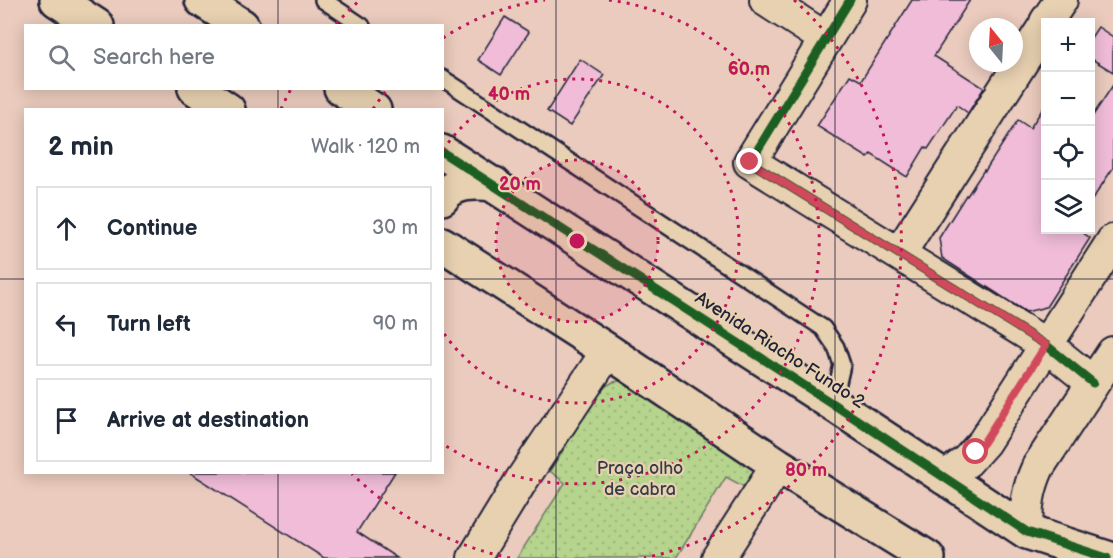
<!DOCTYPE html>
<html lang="en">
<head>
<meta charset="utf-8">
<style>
  :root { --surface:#fff; --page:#f6f6f7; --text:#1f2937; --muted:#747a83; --line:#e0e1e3 }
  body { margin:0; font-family:"Balsamiq Sans",sans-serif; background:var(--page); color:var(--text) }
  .controls { position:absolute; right:18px; top:18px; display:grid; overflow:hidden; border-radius:0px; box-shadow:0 3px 15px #0003 }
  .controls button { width:54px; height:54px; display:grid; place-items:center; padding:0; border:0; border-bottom:2px solid var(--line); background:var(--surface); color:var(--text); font:30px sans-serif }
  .compass { position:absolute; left:969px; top:18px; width:54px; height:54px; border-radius:50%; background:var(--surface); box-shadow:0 3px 15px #0003; rotate:342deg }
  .stop { position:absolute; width:18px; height:18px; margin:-14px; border:4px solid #d1495b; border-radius:50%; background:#fff }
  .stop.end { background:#d1495b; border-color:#fff; box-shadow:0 2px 6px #0008 }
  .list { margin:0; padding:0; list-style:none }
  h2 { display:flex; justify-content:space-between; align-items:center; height:78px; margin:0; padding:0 24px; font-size:26px }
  h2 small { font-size:20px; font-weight:400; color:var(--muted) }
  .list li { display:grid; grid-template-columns:39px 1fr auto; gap:18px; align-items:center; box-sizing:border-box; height:84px; margin:0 12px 12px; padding:0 12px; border:2px solid var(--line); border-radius:0px }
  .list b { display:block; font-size:22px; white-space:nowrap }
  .list em { font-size:20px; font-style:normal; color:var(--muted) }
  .icon { flex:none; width:33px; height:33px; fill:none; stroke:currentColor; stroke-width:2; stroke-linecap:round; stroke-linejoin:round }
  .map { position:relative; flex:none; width:1113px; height:558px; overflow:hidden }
  .search { position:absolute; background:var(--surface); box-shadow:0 3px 15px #0003; left:24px; top:24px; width:420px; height:66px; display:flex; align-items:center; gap:15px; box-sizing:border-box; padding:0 21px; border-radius:0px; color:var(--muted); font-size:22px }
  .panel { position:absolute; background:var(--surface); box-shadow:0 3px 15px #0003; left:24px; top:108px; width:420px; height:366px; border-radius:0px }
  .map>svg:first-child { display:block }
  .park { fill:url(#park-dots); stroke:#6c7b64; stroke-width:1.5 }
  .building { fill:#f0bcd8; stroke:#22223b; stroke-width:1.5 }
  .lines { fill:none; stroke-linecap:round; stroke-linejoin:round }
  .service-casing { stroke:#22223b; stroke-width:20 }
  .minor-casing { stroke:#22223b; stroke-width:36 }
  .tertiary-casing { stroke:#22223b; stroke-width:38 }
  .service { stroke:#e8d1b1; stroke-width:15 }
  .minor { stroke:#e8d1b1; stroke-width:32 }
  .tertiary { stroke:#e8d1b1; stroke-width:33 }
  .cycleway-casing { stroke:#e8d1b1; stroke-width:13 }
  .cycleway { stroke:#1b5e20; stroke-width:9 }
  .route { stroke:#d1495b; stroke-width:8 }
  .grid { fill:none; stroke:#22223b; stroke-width:1.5; stroke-opacity:0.55 }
  .ring { fill:none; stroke:#c2185b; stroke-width:3; stroke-dasharray:3 6 }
  .labels { text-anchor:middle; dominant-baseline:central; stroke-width:4.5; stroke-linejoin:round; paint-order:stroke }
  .street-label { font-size:18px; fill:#22223b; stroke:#e8d1b1 }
  .park-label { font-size:18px; fill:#383d47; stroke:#e8d1b1 }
  .centre { fill:#c2185b; stroke:#e8d1b1; stroke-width:3 }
  .ring-label { font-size:18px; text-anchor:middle; font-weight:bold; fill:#c2185b; stroke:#e8d1b1; stroke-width:4.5; stroke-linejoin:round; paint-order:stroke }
</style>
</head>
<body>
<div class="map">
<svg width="1113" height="558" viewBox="0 0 1113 558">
  <defs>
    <pattern id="park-dots" width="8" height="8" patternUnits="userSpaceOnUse" patternTransform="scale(1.5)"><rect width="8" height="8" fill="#b6d48d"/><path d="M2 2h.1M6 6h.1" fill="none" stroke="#9cb67b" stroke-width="1.8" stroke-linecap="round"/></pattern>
  </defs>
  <rect width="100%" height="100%" fill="#eacbbd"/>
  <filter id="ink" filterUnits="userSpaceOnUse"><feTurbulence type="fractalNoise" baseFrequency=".0167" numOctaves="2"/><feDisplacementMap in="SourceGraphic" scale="12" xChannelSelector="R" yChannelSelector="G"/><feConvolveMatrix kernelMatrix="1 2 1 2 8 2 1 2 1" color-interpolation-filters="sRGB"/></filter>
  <g filter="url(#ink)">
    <!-- park -->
    <path class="park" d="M620 381H626L753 467 754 474 750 490 726 477 676 558H517L565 483 550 471 601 389 613 382Z"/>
    <!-- building -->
    <path class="building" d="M912 0H970L934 56 984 88 968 113 957 105 928 149 925 147 907 177 871 154 868 158 817 126 850 75 861 81Z
      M505 17 529 32 501 75 478 60Z
      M1098 27 1113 37V72L1090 58V39Z
      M580 59 604 75 570 126 547 111Z
      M1113 85V168L1090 203V120Z
      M1046 104V230H1079L1090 238 1046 307 1026 312 942 258 939 238 966 195 967 196 984 170 985 171 1018 120 1030 128Z
      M189 472H395L357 532 397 558H324Z"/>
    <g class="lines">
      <defs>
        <path id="service" d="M323 0 362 26
          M442 78 823 328 836 347 842 365 833 404"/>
        <path id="minor" d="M766 0 826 39
          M850 0 750 162 1046 345 1093 383
          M1046 22 1061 0
          M899 254 1046 24
          M944 478 967 461 984 442 1113 241
          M1027 532C1025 508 1028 489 1038 467L1113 353
          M474 558 521 481 608 351
          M718 558 778 465"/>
        <path id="tertiary" d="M57 0 97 26
          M202 0 242 26
          M195 88 228 110
          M341 88 374 110
          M442 152 833 404 1027 532 1107 558
          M442 198C454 181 475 182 494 184
          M442 244 608 351 778 465 928 558"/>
      </defs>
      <!-- service casing -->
      <use href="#service" class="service-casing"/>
      <!-- minor casing -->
      <use href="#minor" class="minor-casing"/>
      <!-- tertiary casing -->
      <use href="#tertiary" class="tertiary-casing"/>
      <!-- service -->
      <use href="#service" class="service"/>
      <!-- minor -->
      <use href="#minor" class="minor"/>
      <!-- tertiary -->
      <use href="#tertiary" class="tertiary"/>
      <defs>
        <path id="cycleway" d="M850 0 750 162 1046 345 1093 383
          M442 152 833 404 1027 532 1107 558"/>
      </defs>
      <!-- cycleway casing -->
      <use href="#cycleway" class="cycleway-casing"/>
      <!-- cycleway -->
      <use href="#cycleway" class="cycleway"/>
    </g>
  </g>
  <g class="lines" filter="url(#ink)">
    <!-- route -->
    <path class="route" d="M750 162 1046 345 984 442 976 452"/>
  </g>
  <!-- grid -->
  <path class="grid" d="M278 0V26M556 0V558M835 0V558M278 88V110M0 279H26M442 279H1113M278 472V558"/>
  <!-- distance rings -->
  <circle cx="577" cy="241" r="81" fill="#c2185b" fill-opacity=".12"/>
  <g class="ring">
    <circle cx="577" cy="241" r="81"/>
    <path d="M443 150A162 162 0 1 1 443 332"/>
    <path d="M373 109A243 243 0 0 1 387 90M443 38A243 243 0 0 1 545 0M609 0A243 243 0 1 1 443 444"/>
    <path d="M510 558A324 324 0 0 1 352 474M281 109A324 324 0 0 1 291 89M336 24A324 324 0 0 1 360 0M794 0A324 324 0 0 1 644 558"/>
  </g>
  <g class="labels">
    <!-- street labels -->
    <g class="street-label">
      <text transform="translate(780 350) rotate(33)">Avenida Riacho Fundo 2</text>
    </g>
    <!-- park labels -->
    <g class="park-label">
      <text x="640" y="468">Praça olho<tspan x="640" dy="21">de cabra</tspan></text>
    </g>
  </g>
  <circle cx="577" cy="241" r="9" class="centre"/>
  <g class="ring-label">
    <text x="749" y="75">60 m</text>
    <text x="509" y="100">40 m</text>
    <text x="520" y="190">20 m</text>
    <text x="806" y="476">80 m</text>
  </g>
</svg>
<div class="controls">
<button>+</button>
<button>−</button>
<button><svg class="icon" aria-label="locate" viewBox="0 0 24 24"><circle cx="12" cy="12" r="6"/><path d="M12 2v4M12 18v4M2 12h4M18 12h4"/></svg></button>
<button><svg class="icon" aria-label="layers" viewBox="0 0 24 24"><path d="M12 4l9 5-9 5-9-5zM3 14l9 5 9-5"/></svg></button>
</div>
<svg class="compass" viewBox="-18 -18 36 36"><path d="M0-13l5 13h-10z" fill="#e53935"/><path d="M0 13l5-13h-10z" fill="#747a83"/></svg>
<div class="stop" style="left:976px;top:452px"></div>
<div class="stop end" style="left:750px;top:162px"></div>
<div class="search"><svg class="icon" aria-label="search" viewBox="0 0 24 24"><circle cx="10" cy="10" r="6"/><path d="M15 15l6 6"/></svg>Search here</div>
<section class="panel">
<h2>2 min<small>Walk · 120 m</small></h2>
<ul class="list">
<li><svg class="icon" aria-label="ahead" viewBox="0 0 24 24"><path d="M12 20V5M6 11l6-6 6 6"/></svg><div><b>Continue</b></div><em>30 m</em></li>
<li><svg class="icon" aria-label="left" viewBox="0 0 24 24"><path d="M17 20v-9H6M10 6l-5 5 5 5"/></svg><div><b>Turn left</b></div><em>90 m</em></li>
<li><svg class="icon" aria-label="arrive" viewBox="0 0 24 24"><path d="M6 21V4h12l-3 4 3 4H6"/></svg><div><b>Arrive at destination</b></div></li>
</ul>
</section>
</div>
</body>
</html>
